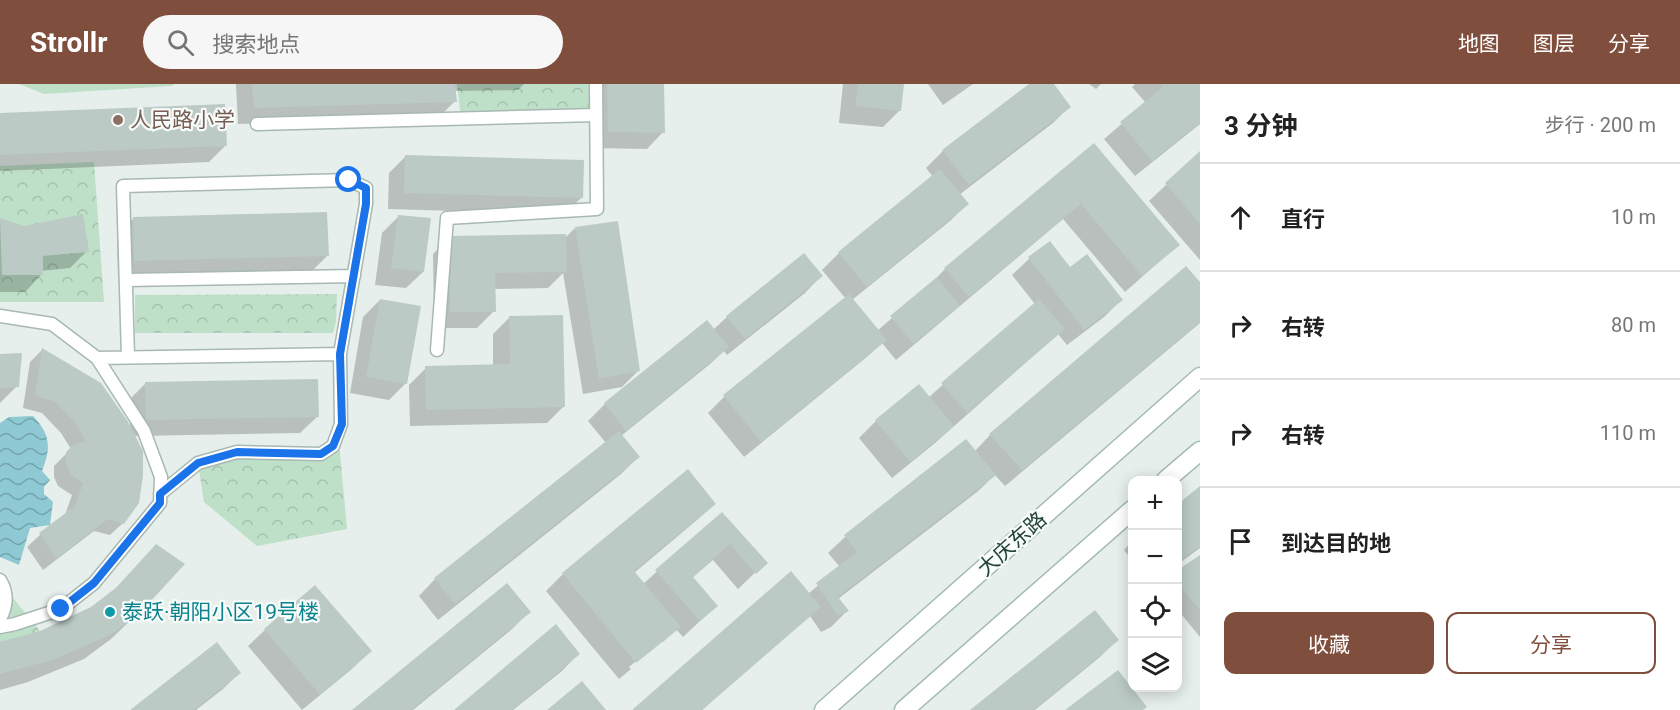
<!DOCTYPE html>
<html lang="zh">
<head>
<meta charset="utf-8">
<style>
  :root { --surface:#fff; --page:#f6f6f6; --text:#222; --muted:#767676; --line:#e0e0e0; --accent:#804e3d }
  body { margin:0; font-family:Roboto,"Noto Sans SC",sans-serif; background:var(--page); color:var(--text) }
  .controls { position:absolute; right:18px; bottom:18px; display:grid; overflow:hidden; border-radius:12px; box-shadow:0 3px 15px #0003 }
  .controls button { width:54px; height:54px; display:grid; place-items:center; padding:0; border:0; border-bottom:2px solid var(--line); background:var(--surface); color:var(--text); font:30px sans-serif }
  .stop { position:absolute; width:18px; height:18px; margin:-14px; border:4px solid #1a73e8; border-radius:50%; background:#fff }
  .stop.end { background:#1a73e8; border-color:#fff; box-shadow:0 2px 6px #0008 }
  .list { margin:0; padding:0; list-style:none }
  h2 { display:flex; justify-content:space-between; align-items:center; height:78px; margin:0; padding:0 24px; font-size:26px }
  h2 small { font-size:20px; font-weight:400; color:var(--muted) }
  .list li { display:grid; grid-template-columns:39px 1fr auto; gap:18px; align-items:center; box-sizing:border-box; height:108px; padding:0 24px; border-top:2px solid var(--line) }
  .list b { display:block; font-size:22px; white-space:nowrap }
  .list em { font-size:20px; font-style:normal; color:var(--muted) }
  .actions { display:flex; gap:12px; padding:18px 24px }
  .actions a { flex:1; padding:14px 0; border:2px solid var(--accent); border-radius:12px; text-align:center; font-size:21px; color:var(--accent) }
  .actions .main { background:var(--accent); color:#fff }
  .icon { flex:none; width:33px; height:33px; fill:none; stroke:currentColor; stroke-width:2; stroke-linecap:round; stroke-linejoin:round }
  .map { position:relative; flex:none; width:1200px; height:626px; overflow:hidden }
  header { display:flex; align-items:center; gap:36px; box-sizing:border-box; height:84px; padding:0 30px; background:var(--accent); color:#fff }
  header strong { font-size:28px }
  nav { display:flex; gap:33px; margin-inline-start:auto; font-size:21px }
  .search { width:420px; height:54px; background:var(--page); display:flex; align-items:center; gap:15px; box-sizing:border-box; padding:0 21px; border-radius:33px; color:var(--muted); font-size:22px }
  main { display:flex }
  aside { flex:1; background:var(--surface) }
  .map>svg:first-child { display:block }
  .park { fill:url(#park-crowns) }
  .garden { fill:#bfe0c8 }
  .water { fill:url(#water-waves) }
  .shadow { fill:#0003 }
  .building { fill:#bbcac4 }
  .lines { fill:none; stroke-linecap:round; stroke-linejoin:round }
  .lane-casing { stroke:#a8b8b2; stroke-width:15 }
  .secondary-casing { stroke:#a4bbb3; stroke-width:21 }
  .lane { stroke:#fff; stroke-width:12 }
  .secondary { stroke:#fff; stroke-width:18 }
  .route { stroke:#1a73e8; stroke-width:8 }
  .education-dot { fill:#8d6e63; stroke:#f7fbf9; stroke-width:2 }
  .culture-dot { fill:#0f9aa8; stroke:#f7fbf9; stroke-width:2 }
  .labels { text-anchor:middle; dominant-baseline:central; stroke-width:4.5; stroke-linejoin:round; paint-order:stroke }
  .education-label { font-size:21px; fill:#785e54; stroke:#f7fbf9; text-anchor:start }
  .street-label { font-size:21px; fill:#24423a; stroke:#f7fbf9 }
  .culture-label { font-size:21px; fill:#0d838f; stroke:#f7fbf9; text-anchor:start }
</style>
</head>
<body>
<header>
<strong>Strollr</strong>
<div class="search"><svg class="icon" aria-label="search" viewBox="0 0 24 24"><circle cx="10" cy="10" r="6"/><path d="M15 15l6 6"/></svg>搜索地点</div>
<nav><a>地图</a><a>图层</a><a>分享</a></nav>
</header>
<main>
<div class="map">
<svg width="1200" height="626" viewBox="0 0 1200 626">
  <defs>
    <pattern id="park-crowns" width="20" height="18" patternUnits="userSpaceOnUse" patternTransform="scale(1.5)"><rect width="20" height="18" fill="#bfe0c8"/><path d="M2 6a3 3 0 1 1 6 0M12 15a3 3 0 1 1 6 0" fill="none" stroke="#a4c1ad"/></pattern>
    <pattern id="water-waves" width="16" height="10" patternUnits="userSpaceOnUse" patternTransform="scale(1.5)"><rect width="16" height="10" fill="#8ec9d4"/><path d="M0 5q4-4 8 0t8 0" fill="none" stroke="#74a5ad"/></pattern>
  </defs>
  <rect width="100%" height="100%" fill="#e6efeb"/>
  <!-- park -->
  <path class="park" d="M457 0H596V31L461 35Z
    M94 78 104 218H0V82Z
    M337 210 336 238 333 249H135V211Z
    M339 358 347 445 257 462 204 418 198 379 237 368 321 370Z
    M0 498 40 547 0 573Z"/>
  <!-- garden -->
  <path class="garden" d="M19 0H175L171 2 44 10Z"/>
  <!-- water -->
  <path class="water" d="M33 332C51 351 51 364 42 387L50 396 44 403V410L53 418 50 441 30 444 19 481 0 473V339L9 333Z"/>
  <!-- shadow -->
  <path class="shadow" d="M524 0 518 6 454 7 455 17 438 34 238 40 236 0Z
    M590 0H662L663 48 647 65 591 64Z
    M843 0H903L900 26 883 43 839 39Z
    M928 0H973L943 21Z
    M1031 0H1052L1069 23 1053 39 959 111 967 120 950 137 852 216 877 247 929 202 945 185 1094 61 1178 161 1125 208 1063 135 896 276 882 259 868 272 744 373 708 329 724 313 846 215 822 186 839 169 933 93 926 84 943 67Z
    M1089 0H1101L1096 5Z
    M1135 0H1200V40L1135 92 1104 55 1146 19 1132 3Z
    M0 31 226 61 209 78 0 87Z
    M1200 69V176L1149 117Z
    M406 72 582 113 565 130 388 125 389 89Z
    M399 132 423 188 406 204 375 201 382 149Z
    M134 134 327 172 310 189 118 193 117 151Z
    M0 135 23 143 87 167 70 184 41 187V191L25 208H0Z
    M575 144 639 286 622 303 583 310 563 189 548 204 494 205V227L477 244H434L433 170 449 153 564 155Z
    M1049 159 1070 185 1121 216 1104 233 1067 261 1058 250 935 359 892 394 859 354 876 337 919 302 929 313 1035 220 1012 191 1029 175Z
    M804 171 821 192 805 209 727 271 724 267 710 280 621 352 638 373 621 390 438 536 419 512 435 495 606 359 588 337 605 320 706 238 713 246 727 233Z
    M1200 200V239L1005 402 995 391 977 408 838 515 847 527 831 543 821 548 810 532 702 626H634L808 510 840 483 828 469 845 453 966 357 975 367 990 351Z
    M380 216 406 299 389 316 350 309 363 233Z
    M509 234 564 322 547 339 410 342 409 301 426 284 493 282V250Z
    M42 266 130 344 129 316 146 299 317 333 300 349 134 352 123 439 110 451 94 447 43 486 27 463 40 451 65 431 72 411 58 402 54 393V382L71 365 61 349 42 329 23 324 30 278Z
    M0 272 17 302 0 319Z
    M687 387 714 420 697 436 634 489 643 500 722 430 765 479 738 505 713 476 692 494 716 522 683 553 676 545 663 558 661 556 629 583 631 585 619 595 546 507 563 490Z
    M1200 404V464L1178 480V422Z
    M1132 457V476L1124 466Z
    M156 462 135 532 111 555 84 575 28 598 0 606V560L41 548 92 524 111 509Z
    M1200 472V553L1178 526V488Z
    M529 528 512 545 413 626H355Z
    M265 546 370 567 353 584 302 626 248 562Z
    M1117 556 1100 573 1035 626H973Z
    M578 570 562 587 513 626H456Z
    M239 589 223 605 196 626H133Z"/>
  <!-- building -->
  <path class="building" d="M252 0H455L457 18 254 24Z
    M607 0H664L665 49 608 48Z
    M858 0H904L901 27 855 22Z
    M1029 0H1054L1071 23 969 101 942 66Z
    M1160 0H1200V39L1152 77 1120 38 1163 3Z
    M225 20 227 62 0 71V29Z
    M1094 59 1180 161 1142 192 1081 120 969 213 944 184Z
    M1200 67V140L1165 99Z
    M405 71 584 76 583 114 404 109Z
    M940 85 969 120 867 203 838 168Z
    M327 128 329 172 134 177 133 133Z
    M83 130 89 168 43 172V191H2L0 134 24 142Z
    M398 131 431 134 424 188 391 184Z
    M618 137 640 287 599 295 575 143Z
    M566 150 567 188 495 189 496 228H450L449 152Z
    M1050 157 1070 183 1087 170 1123 216 1084 246 1028 173Z
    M804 169 823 192 745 255 726 232Z
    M1186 182 1200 198V238L1022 386 989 350Z
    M937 193 960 222 913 260 890 232Z
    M849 210 887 256 761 358 723 311Z
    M380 215 421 222 407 300 366 293Z
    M1039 215 1065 245 967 329 941 299Z
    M563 231 565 323 426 326 425 282 510 280 509 232Z
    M707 236 729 263 626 347 604 319Z
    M42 264 101 299 127 336 143 367V391L139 419 124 440 108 435 56 475 39 449 75 422 83 399 70 390 66 380V368L74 360 86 357 74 337 54 317 35 312Z
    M22 269 19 303 0 304V270Z
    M318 295 319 333 146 336 145 298Z
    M919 300 954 342 910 378 875 336Z
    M619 347 640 373 455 520 434 494Z
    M966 355 996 391 838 513 849 527 838 532 816 499 857 468 844 451Z
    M688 385 716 420 634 487 681 543 636 579 562 489Z
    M1200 402V462L1178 478V420Z
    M722 428 768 479 756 490 730 460 693 493 718 522 700 537 655 486Z
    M156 460 185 480 136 533 108 552 52 576 0 590V558L40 547 91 523 117 503Z
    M1200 471V526L1178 500V486Z
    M791 487 821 523 702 626H632Z
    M507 499 531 528 411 626H352Z
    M315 501 372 567 320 611 264 545Z
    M1095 526 1119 556 1034 626H970Z
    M556 540 580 570 512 626H454Z
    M217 558 241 589 194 626H130Z
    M1118 586 1147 623 1143 626H1065Z
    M582 597 606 626H547Z"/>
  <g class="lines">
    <defs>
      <path id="lane" d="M257 40 596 31
        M126 196 354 192
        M0 232 52 240 97 274 144 347 161 393 160 419 94 499 61 525 15 540 0 543
        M437 266 447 134 597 125 596 0
        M128 273 123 102 349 96 366 104V120L340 270
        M97 274 340 270 341 340 333 362 321 370 237 368 198 379 160 410
        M0 496C8 509 7 522 0 535"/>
      <path id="secondary" d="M1166 396 1200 367
        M824 626 1200 293
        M904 626 1132 426"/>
    </defs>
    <!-- lane casing -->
    <use href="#lane" class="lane-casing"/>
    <!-- secondary casing -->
    <use href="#secondary" class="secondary-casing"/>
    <!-- lane -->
    <use href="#lane" class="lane"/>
    <!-- secondary -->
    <use href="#secondary" class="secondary"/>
  </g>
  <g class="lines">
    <!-- route -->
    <path class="route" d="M61 525 94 499 160 419V410L198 379 237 368 321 370 333 362 342 340 340 270 366 120V104L349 96"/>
  </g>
  <!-- markers -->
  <circle class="education-dot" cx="118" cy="36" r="6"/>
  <circle class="culture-dot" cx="110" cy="528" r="6"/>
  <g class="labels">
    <!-- education labels -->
    <g class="education-label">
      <text x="130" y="36">人民路小学</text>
    </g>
    <!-- street labels -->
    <g class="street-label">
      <text transform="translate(1012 460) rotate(-42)">大庆东路</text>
    </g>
    <!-- culture labels -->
    <g class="culture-label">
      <text x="122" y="528">泰跃·朝阳小区19号楼</text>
    </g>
  </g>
</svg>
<div class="controls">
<button>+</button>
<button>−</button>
<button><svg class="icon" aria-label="locate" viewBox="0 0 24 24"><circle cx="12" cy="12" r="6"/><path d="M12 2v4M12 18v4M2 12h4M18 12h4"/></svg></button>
<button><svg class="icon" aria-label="layers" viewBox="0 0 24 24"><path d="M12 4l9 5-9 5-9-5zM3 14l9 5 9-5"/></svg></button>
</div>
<div class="stop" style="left:349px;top:96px"></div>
<div class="stop end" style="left:61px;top:525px"></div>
</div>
<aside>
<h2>3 分钟<small>步行 · 200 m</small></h2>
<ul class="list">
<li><svg class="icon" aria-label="ahead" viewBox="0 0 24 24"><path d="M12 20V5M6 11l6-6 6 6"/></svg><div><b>直行</b></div><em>10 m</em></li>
<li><svg class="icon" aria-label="right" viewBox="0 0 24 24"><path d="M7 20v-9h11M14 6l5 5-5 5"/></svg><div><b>右转</b></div><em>80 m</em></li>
<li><svg class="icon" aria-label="right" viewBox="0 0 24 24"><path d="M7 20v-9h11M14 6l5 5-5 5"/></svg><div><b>右转</b></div><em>110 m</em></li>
<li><svg class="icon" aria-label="arrive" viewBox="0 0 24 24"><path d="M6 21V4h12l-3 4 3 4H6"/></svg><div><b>到达目的地</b></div></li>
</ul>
<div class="actions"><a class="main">收藏</a><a>分享</a></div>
</aside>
</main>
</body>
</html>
